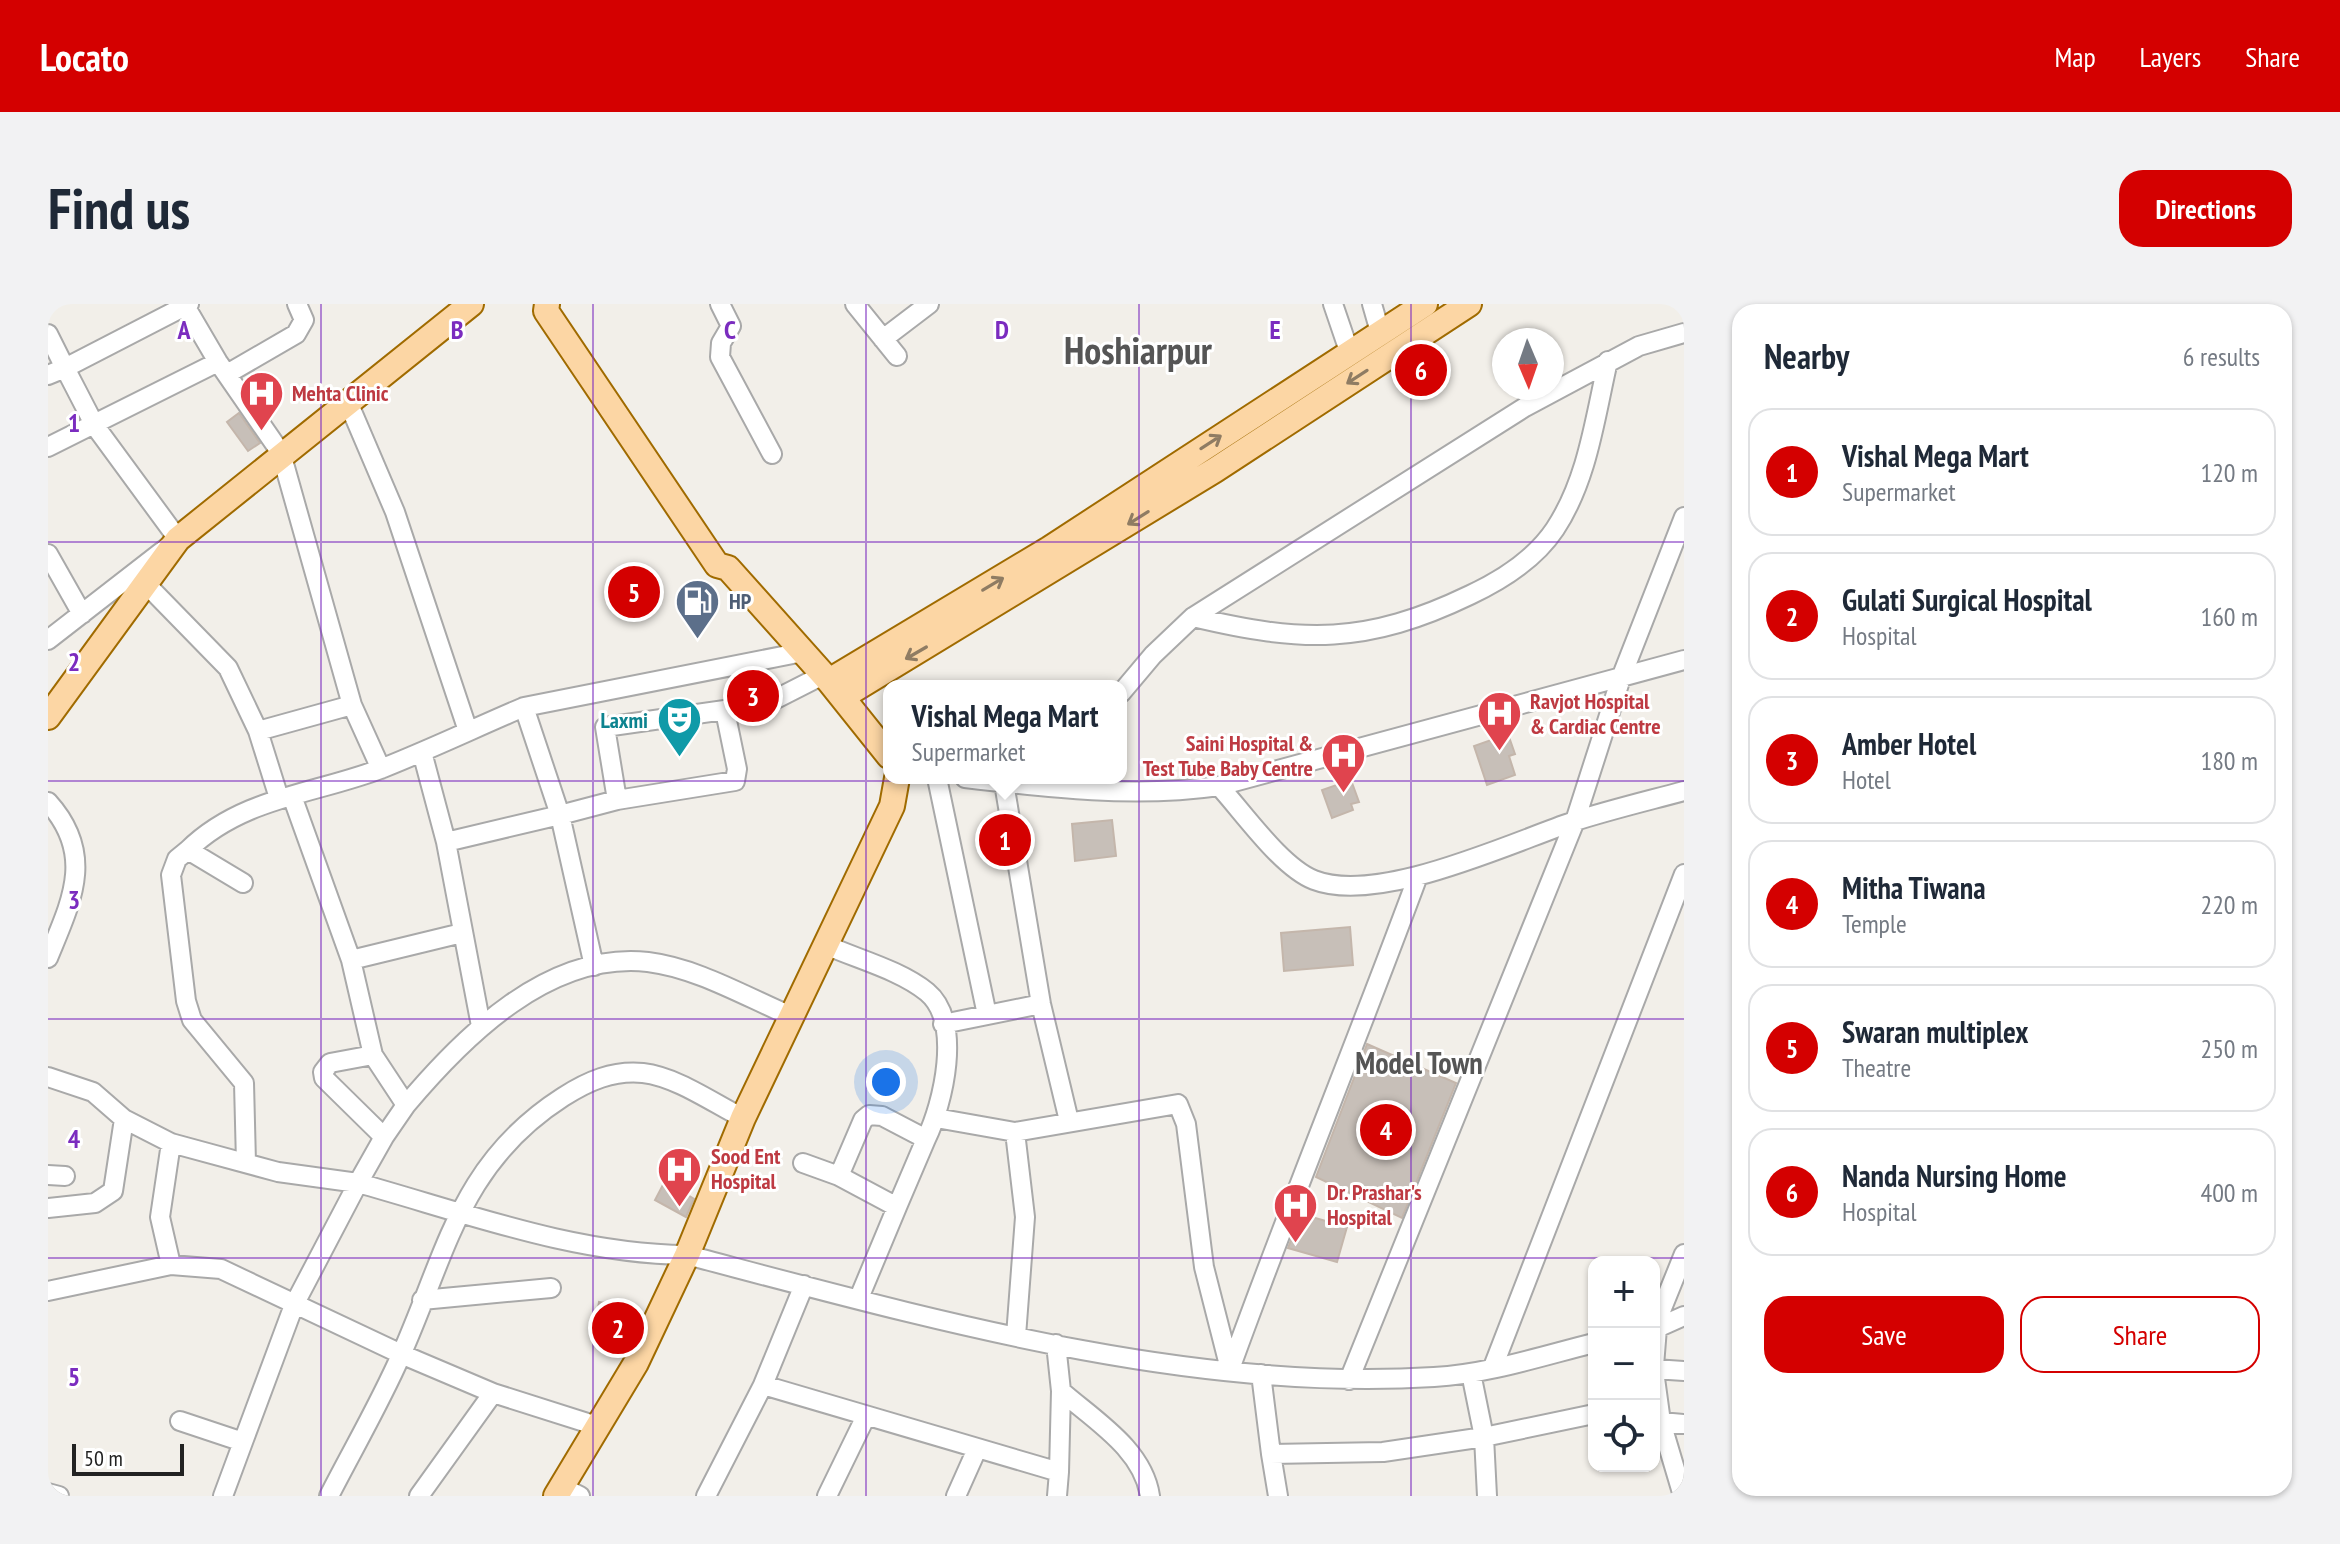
<!DOCTYPE html>
<html lang="en">
<head>
<meta charset="utf-8">
<style>
  :root { --surface:#fff; --page:#f2f2f3; --text:#1f2937; --muted:#747a83; --line:#e0e1e3; --accent:#d40000 }
  body { margin:0; font-family:"PT Sans Narrow",sans-serif; background:var(--page); color:var(--text) }
  .controls { position:absolute; right:24px; bottom:24px; display:grid; overflow:hidden; border-radius:16px; box-shadow:0 2px 6px #0004 }
  .controls button { width:72px; height:72px; display:grid; place-items:center; padding:0; border:0; border-bottom:2px solid var(--line); background:var(--surface); color:var(--text); font:40px sans-serif }
  .compass { position:absolute; left:1444px; top:24px; width:72px; height:72px; border-radius:50%; background:var(--surface); box-shadow:0 2px 6px #0004; rotate:178deg }
  .scale { position:absolute; left:24px; bottom:20px; width:112px; box-sizing:border-box; padding-left:8px; border:4px solid #222; border-top:0; font-size:22px; line-height:28px; white-space:nowrap; color:#222; -webkit-text-stroke:6px #fff; paint-order:stroke }
  .you { position:absolute; left:838px; top:778px; width:28px; height:28px; margin:-20px; border:6px solid #fff; border-radius:50%; background:#1a73e8; box-shadow:0 0 0 12px #1a73e833 }
  .badge { display:grid; place-items:center; width:52px; height:52px; border-radius:50%; background:var(--accent); color:#fff; font-size:26px; font-weight:700 }
  .pin { position:absolute; translate:-50% -50%; border:4px solid #fff; box-shadow:0 2px 8px #0006 }
  .popup { position:absolute; left:835px; top:376px; width:244px; height:104px; box-sizing:border-box; display:grid; place-content:center; border-radius:16px; background:var(--surface); filter:drop-shadow(0 2px 6px #0005); font-size:26px; white-space:nowrap; color:var(--muted) }
  .popup b { font-size:30px; color:var(--text) }
  .popup::after { content:''; position:absolute; left:50%; top:100%; margin-left:-16px; border:16px solid transparent; border-top-color:var(--surface) }
  .list { margin:0; padding:0; list-style:none }
  h2 { display:flex; justify-content:space-between; align-items:center; height:104px; margin:0; padding:0 32px; font-size:34px }
  h2 small { font-size:26px; font-weight:400; color:var(--muted) }
  .list li { display:grid; grid-template-columns:52px 1fr auto; gap:24px; align-items:center; box-sizing:border-box; height:128px; margin:0 16px 16px; padding:0 16px; border:2px solid var(--line); border-radius:24px }
  .list b { display:block; font-size:30px; white-space:nowrap }
  .list p { margin:0; font-size:26px; white-space:nowrap; color:var(--muted) }
  .list em { font-size:26px; font-style:normal; color:var(--muted) }
  .actions { display:flex; gap:16px; padding:24px 32px }
  .actions a { flex:1; padding:18px 0; border:2px solid var(--accent); border-radius:24px; text-align:center; font-size:28px; color:var(--accent) }
  .actions .main { background:var(--accent); color:#fff }
  .icon { flex:none; width:44px; height:44px; fill:none; stroke:currentColor; stroke-width:2; stroke-linecap:round; stroke-linejoin:round }
  .map { position:relative; flex:none; width:1636px; height:1192px; overflow:hidden; border-radius:24px }
  header { display:flex; align-items:center; gap:48px; box-sizing:border-box; height:112px; padding:0 40px; background:var(--accent); color:#fff }
  header strong { font-size:38px }
  nav { display:flex; gap:44px; margin-inline-start:auto; font-size:28px }
  .intro { display:flex; align-items:center; justify-content:space-between; box-sizing:border-box; height:192px; padding:0 48px }
  h1 { margin:0; font-size:56px }
  .button { padding:20px 36px; border-radius:24px; background:var(--accent); color:#fff; font-size:28px; font-weight:700 }
  main { display:flex; gap:48px; padding:0 48px }
  aside { flex:1; background:var(--surface); border-radius:24px; box-shadow:0 2px 6px #0004 }
  .map>svg:first-child { display:block }
  .building { fill:#c7bfb8; stroke:#c4b6ab; stroke-width:2 }
  .lines { fill:none; stroke-linecap:round; stroke-linejoin:round }
  .minor-casing { stroke:#a9a9a9; stroke-width:22 }
  .major-casing { stroke:#a06b00; stroke-width:28 }
  .minor { stroke:#fff; stroke-width:18 }
  .major { stroke:#fcd6a4; stroke-width:24 }
  .oneway { stroke:#8f7c63 }
  .grid { fill:none; stroke:#7b2cbf; stroke-width:2; stroke-opacity:0.55 }
  .labels { text-anchor:middle; dominant-baseline:central; stroke-width:6; stroke-linejoin:round; paint-order:stroke }
  .health-label { font-size:22px; font-weight:bold; fill:#be3a42; stroke:#fff; text-anchor:start }
  .service-label { font-size:22px; font-weight:bold; fill:#4e5e75; stroke:#fff; text-anchor:start }
  .culture-label { font-size:22px; font-weight:bold; fill:#0d838f; stroke:#fff; text-anchor:end }
  .district-label { font-size:30px; font-weight:bold; fill:#555; stroke:#fff }
  .town-label { font-size:38px; font-weight:bold; fill:#555; stroke:#fff }
  .grid-label { font-size:26px; text-anchor:middle; font-weight:bold; fill:#7b2cbf; stroke:#fff; stroke-width:6; stroke-linejoin:round; paint-order:stroke }
</style>
</head>
<body>
<header>
<strong>Locato</strong>
<nav><a>Map</a><a>Layers</a><a>Share</a></nav>
</header>
<div class="intro"><h1>Find us</h1><a class="button">Directions</a></div>
<main>
<div class="map">
<svg width="1636" height="1192" viewBox="0 0 1636 1192">
  <rect width="100%" height="100%" fill="#f2efe9"/>
  <!-- building -->
  <path class="building" d="M1383 55 1390 71 1370 79 1363 63Z
    M191 109 212 139 200 147 179 118Z
    M1460 430 1467 450 1461 452 1467 471 1439 481 1426 442Z
    M1303 476 1311 498 1303 500 1305 506 1284 514 1274 486Z
    M1064 516 1068 552 1027 557 1024 520Z
    M1302 623 1305 661 1236 667 1233 629Z
    M1319 740 1408 779 1354 914 1268 873Z
    M617 877 646 895 638 913 607 896Z
    M1253 910 1299 923 1289 958 1240 944Z
    M551 998 575 1002 573 1014 591 1017 580 1042 545 1037Z"/>
  <g class="lines">
    <defs>
      <path id="minor" d="M136 0 170 58 233 149 304 401 333 465
        M672 0 683 22 673 39 672 53 724 150
        M807 0 849 52
        M1285 0 1301 47
        M1324 0 1332 28
        M0 30 17 64 0 71
        M835 35 881 0
        M179 70 248 30 256 16 249 0
        M300 98 347 208 420 427
        M0 143 170 58
        M0 250 34 310
        M97 279 180 364 210 427 231 494
        M1145 313C1255 339 1318 341 1422 291 1454 276 1487 255 1507 225 1540 175 1547 113 1560 57
        M0 336 130 235 47 122 17 64 141 0
        M1073 389 1105 351 1145 313 1477 103 1591 42 1636 29
        M476 403 755 348
        M210 427 304 401
        M374 448 398 538
        M889 474 939 711
        M917 474C1001 484 1087 494 1171 482L1636 356
        M956 479 993 700 1021 817
        M1171 482C1195 508 1233 563 1266 576 1330 601 1460 540 1524 518 1561 506 1599 497 1636 487
        M244 492 303 656
        M569 496 687 477 689 465 677 407
        M0 498C48 551 23 598 0 654
        M140 546 129 555 123 571 138 697 144 716 196 779 198 859
        M195 579 140 546C194 493 268 490 335 464 383 445 429 423 476 403L512 511 569 496 557 423 718 400 775 371
        M778 641C809 655 852 666 879 688 915 718 895 800 878 835L834 812 821 811 815 816 791 872 849 903 811 994
        M895 720 993 700
        M433 722 398 538 512 511 546 662
        M0 773 45 788 76 815 123 839 230 868 310 879 336 833 276 774 275 768 282 759 325 751
        M358 801C416 732 501 647 600 658 649 664 698 693 743 712
        M888 814 967 828 1130 800 1138 820 1156 963 1182 1065
        M967 828 977 913 968 1032
        M336 833 358 801 325 751 303 656 414 629
        M123 839 112 913 123 961
        M755 859 791 872
        M0 871 17 872
        M849 903 878 835
        M0 904 47 899 65 887 76 815
        M0 987 123 961 173 965 353 1050 445 1089
        M374 996 503 984
        M1606 1024 1636 950
        M1606 1062 1609 1024 1636 1012
        M1445 1063 1636 570
        M1182 1065C1242 899 1309 737 1370 572
        M1606 1065 1636 1067
        M1606 1067 1613 1118 1635 1192
        M1423 1069 1436 1133 1546 1110
        M1213 1070 1223 1150
        M1301 1076 1527 517 1573 374 1636 213
        M715 1081 756 981
        M1013 1087C1046 1116 1095 1145 1102 1192
        M132 1117 195 1138 175 1192
        M1613 1118 1636 1120
        M195 1138 246 1001 310 879C418 909 526 950 639 951 875 1013 1140 1089 1386 1073 1440 1070 1494 1052 1546 1039
        M514 1183 532 1192
        M0 1189 11 1192
        M281 1192C305 1145 332 1099 353 1051 399 948 412 859 515 793 540 777 565 766 595 769 629 773 665 799 695 814
        M371 1192 445 1089 549 1122
        M658 1192 715 1081 1011 1168 1013 1087 1008 1040
        M779 1192 818 1112
        M908 1192 929 1145
        M1009 1192 1011 1168
        M1230 1192 1223 1150 1335 1148 1436 1133 1439 1192"/>
      <path id="major" d="M499 0 498 7 669 261 680 264 781 377 841 452
        M781 377 1001 245 1377 0
        M794 393 1167 166 1421 0
        M0 413 130 235 423 0
        M508 1192 588 1059 639 951 695 814 844 502 849 474"/>
    </defs>
    <!-- minor casing -->
    <use href="#minor" class="minor-casing"/>
    <!-- major casing -->
    <use href="#major" class="major-casing"/>
    <!-- minor -->
    <use href="#minor" class="minor"/>
    <!-- major -->
    <use href="#major" class="major"/>
  </g>
  <!-- one-way arrows -->
  <defs><path id="oneway-shaft" d="M-6 0H5M1.5-3L5.5 0L1.5 3" fill="none" stroke-width="1.6" stroke-linecap="round" stroke-linejoin="round" transform="scale(2)"/></defs>
  <g class="oneway">
    <use href="#oneway-shaft" transform="translate(1309 73) rotate(147)"/>
    <use href="#oneway-shaft" transform="translate(1163 138) rotate(-33)"/>
    <use href="#oneway-shaft" transform="translate(1090 214) rotate(148)"/>
    <use href="#oneway-shaft" transform="translate(945 280) rotate(-31)"/>
    <use href="#oneway-shaft" transform="translate(868 349) rotate(150)"/>
  </g>
  <!-- grid -->
  <path class="grid" d="M273 0V1192M545 0V1192M818 0V1192M1091 0V1192M1363 0V1192M0 238H1636M0 477H1636M0 715H1636M0 954H1636"/>
  <!-- icons -->
  <defs>
    <symbol id="hospital-pin" viewBox="-11 -11 22 30"><path d="M0 17L-7.5 6A9.5 9.5 0 1 1 7.5 6Z" fill="#e0444e" stroke="#fff"/><path d="M-5-5h3v3.5h4V-5h3V5h-3V1.5h-4V5h-3Z" fill="#fff"/></symbol>
    <symbol id="fuel-pin" viewBox="-11 -11 22 30"><path d="M0 17L-7.5 6A9.5 9.5 0 1 1 7.5 6Z" fill="#5c6f8a" stroke="#fff"/><path d="M-5.5-6h7V0h2V4h1.3V-2.5L3-4.5l.8-.8L6-3V5H2.5V1h-1V6h-7ZM-4.2-4.7v3.2H.2V-4.7Z" fill="#fff"/></symbol>
    <symbol id="theatre-pin" viewBox="-11 -11 22 30"><path d="M0 17L-7.5 6A9.5 9.5 0 1 1 7.5 6Z" fill="#0f9aa8" stroke="#fff"/><path d="M-5-5.5Q0-4 5-5.5V0Q5 5 0 6Q-5 5-5 0ZM-3.3-2.5H-1v1.5H-3.3ZM1-2.5H3.3v1.5H1ZM-2.8 1Q0 5.5 2.8 1Z" fill="#fff"/></symbol>
  </defs>
  <g fill-rule="evenodd">
    <use href="#hospital-pin" x="188" y="64" width="51" height="69"/>
    <use href="#fuel-pin" x="624" y="272" width="51" height="69"/>
    <use href="#hospital-pin" x="1426" y="384" width="51" height="69"/>
    <use href="#theatre-pin" x="606" y="390" width="51" height="69"/>
    <use href="#hospital-pin" x="1270" y="426" width="51" height="69"/>
    <use href="#hospital-pin" x="606" y="840" width="51" height="69"/>
    <use href="#hospital-pin" x="1222" y="876" width="51" height="69"/>
  </g>
  <g class="labels">
    <!-- health labels -->
    <g class="health-label">
      <text x="244" y="89">Mehta Clinic</text>
      <text x="1482" y="397">Ravjot Hospital<tspan x="1482" dy="25">&amp; Cardiac Centre</tspan></text>
      <text x="1265" y="439" text-anchor="end">Saini Hospital &amp;<tspan x="1265" dy="25">Test Tube Baby Centre</tspan></text>
      <text x="663" y="852">Sood Ent<tspan x="663" dy="25">Hospital</tspan></text>
      <text x="1279" y="888">Dr. Prashar's<tspan x="1279" dy="25">Hospital</tspan></text>
    </g>
    <!-- service labels -->
    <g class="service-label">
      <text x="681" y="297">HP</text>
    </g>
    <!-- culture labels -->
    <g class="culture-label">
      <text x="600" y="416">Laxmi</text>
    </g>
    <!-- district labels -->
    <g class="district-label">
      <text x="1371" y="758">Model Town</text>
    </g>
    <!-- town labels -->
    <g class="town-label">
      <text x="1090" y="45">Hoshiarpur</text>
    </g>
  </g>
  <g class="grid-label">
    <text x="136" y="35">A</text>
    <text x="409" y="35">B</text>
    <text x="682" y="35">C</text>
    <text x="954" y="35">D</text>
    <text x="1227" y="35">E</text>
    <text x="26" y="128">1</text>
    <text x="26" y="367">2</text>
    <text x="26" y="605">3</text>
    <text x="26" y="844">4</text>
    <text x="26" y="1082">5</text>
  </g>
</svg>
<div class="controls">
<button>+</button>
<button>−</button>
<button><svg class="icon" aria-label="locate" viewBox="0 0 24 24"><circle cx="12" cy="12" r="6"/><path d="M12 2v4M12 18v4M2 12h4M18 12h4"/></svg></button>
</div>
<svg class="compass" viewBox="-18 -18 36 36"><path d="M0-13l5 13h-10z" fill="#e53935"/><path d="M0 13l5-13h-10z" fill="#747a83"/></svg>
<div class="scale">50 m</div>
<div class="you"></div>
<div class="pin badge" style="left:957px;top:536px">1</div>
<div class="popup"><b>Vishal Mega Mart</b>Supermarket</div>
<div class="pin badge" style="left:570px;top:1024px">2</div>
<div class="pin badge" style="left:705px;top:392px">3</div>
<div class="pin badge" style="left:1338px;top:826px">4</div>
<div class="pin badge" style="left:586px;top:288px">5</div>
<div class="pin badge" style="left:1373px;top:66px">6</div>
</div>
<aside>
<h2>Nearby<small>6 results</small></h2>
<ul class="list">
<li><span class="badge">1</span><div><b>Vishal Mega Mart</b><p>Supermarket</p></div><em>120 m</em></li>
<li><span class="badge">2</span><div><b>Gulati Surgical Hospital</b><p>Hospital</p></div><em>160 m</em></li>
<li><span class="badge">3</span><div><b>Amber Hotel</b><p>Hotel</p></div><em>180 m</em></li>
<li><span class="badge">4</span><div><b>Mitha Tiwana</b><p>Temple</p></div><em>220 m</em></li>
<li><span class="badge">5</span><div><b>Swaran multiplex</b><p>Theatre</p></div><em>250 m</em></li>
<li><span class="badge">6</span><div><b>Nanda Nursing Home</b><p>Hospital</p></div><em>400 m</em></li>
</ul>
<div class="actions"><a class="main">Save</a><a>Share</a></div>
</aside>
</main>
</body>
</html>
